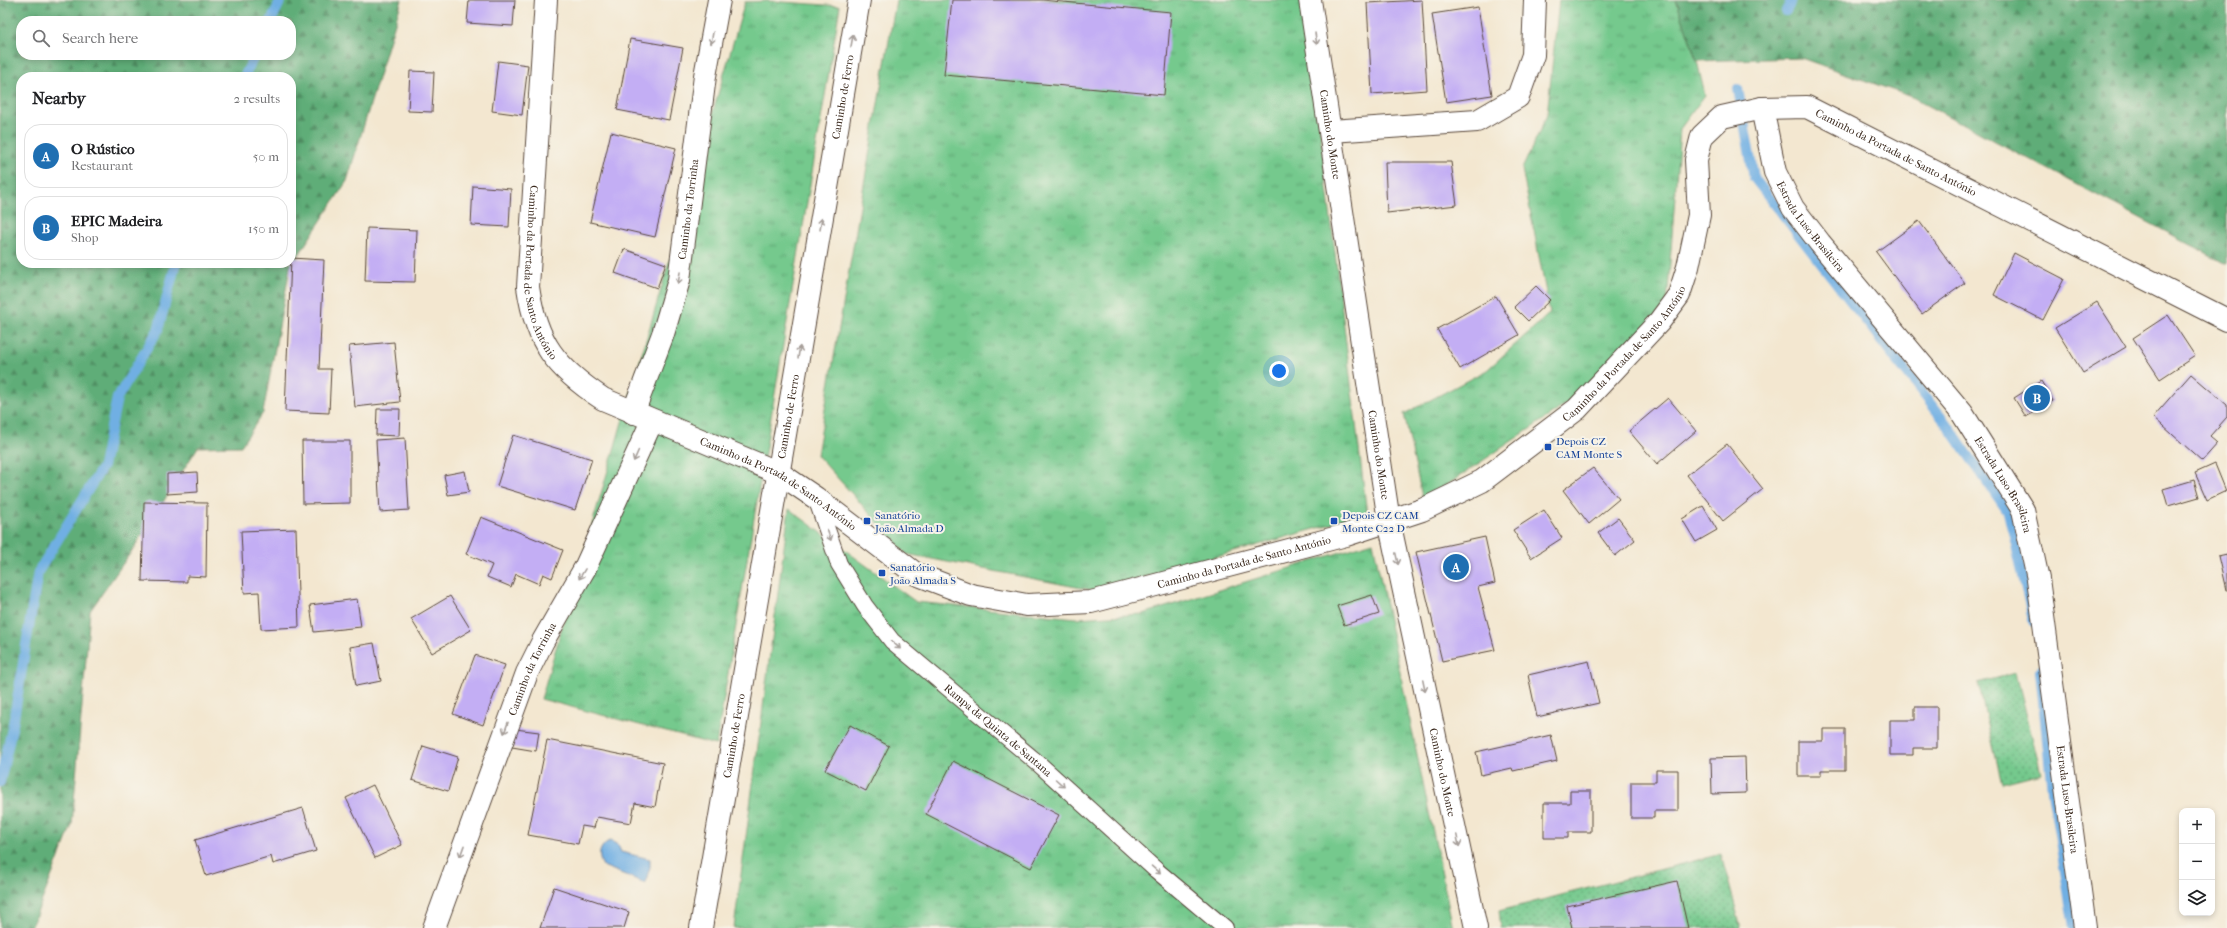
<!DOCTYPE html>
<html lang="en">
<head>
<meta charset="utf-8">
<style>
  :root { --surface:#fff; --page:#f6f6f6; --text:#202124; --muted:#757577; --line:#e0e0e0; --accent:#1f6fb2 }
  body { margin:0; font-family:"IM FELL French Canon",serif; background:var(--page); color:var(--text) }
  .controls { position:absolute; right:12px; bottom:12px; display:grid; overflow:hidden; border-radius:8px; box-shadow:0 2px 6px #0003 }
  .controls button { width:36px; height:36px; display:grid; place-items:center; padding:0; border:0; border-bottom:1px solid var(--line); background:var(--surface); color:var(--text); font:20px sans-serif }
  .you { position:absolute; left:1279px; top:371px; width:14px; height:14px; margin:-10px; border:3px solid #fff; border-radius:50%; background:#1a73e8; box-shadow:0 0 0 6px #1a73e833 }
  .badge { display:grid; place-items:center; width:26px; height:26px; border-radius:50%; background:var(--accent); color:#fff; font-size:13px; font-weight:700 }
  .pin { position:absolute; translate:-50% -50%; border:2px solid #fff; box-shadow:0 1px 4px #0006 }
  .list { margin:0; padding:0; list-style:none }
  h2 { display:flex; justify-content:space-between; align-items:center; height:52px; margin:0; padding:0 16px; font-size:17px }
  h2 small { font-size:13px; font-weight:400; color:var(--muted) }
  .list li { display:grid; grid-template-columns:26px 1fr auto; gap:12px; align-items:center; box-sizing:border-box; height:64px; margin:0 8px 8px; padding:0 8px; border:1px solid var(--line); border-radius:16px }
  .list b { display:block; font-size:15px; white-space:nowrap }
  .list p { margin:0; font-size:13px; white-space:nowrap; color:var(--muted) }
  .list em { font-size:13px; font-style:normal; color:var(--muted) }
  .icon { flex:none; width:22px; height:22px; fill:none; stroke:currentColor; stroke-width:2; stroke-linecap:round; stroke-linejoin:round }
  .map { position:relative; flex:none; width:2227px; height:928px; overflow:hidden }
  .search { position:absolute; background:var(--surface); box-shadow:0 2px 6px #0003; left:16px; top:16px; width:280px; height:44px; display:flex; align-items:center; gap:10px; box-sizing:border-box; padding:0 14px; border-radius:16px; color:var(--muted); font-size:15px }
  .panel { position:absolute; background:var(--surface); box-shadow:0 2px 6px #0003; left:16px; top:72px; width:280px; height:196px; border-radius:16px }
  .map>svg:first-child { display:block }
  .grass { fill:url(#grass-tufts); stroke:#587a56 }
  .forest { fill:url(#forest-firs); stroke:#4d6c4b; fill-rule:evenodd }
  .garden { fill:url(#garden-dots); stroke:#587a56 }
  .water { fill:#70afe3; stroke:#566c80 }
  .lines { fill:none; stroke-linecap:round; stroke-linejoin:round }
  .stream { stroke:#70afe3; stroke-width:10 }
  .building { fill:#c3aef4 }
  .service-casing { stroke:#574639; stroke-width:18 }
  .minor-casing { stroke:#574639; stroke-width:24 }
  .tertiary-casing { stroke:#574639; stroke-width:24 }
  .service { stroke:#fff; stroke-width:16 }
  .minor { stroke:#fff; stroke-width:22 }
  .tertiary { stroke:#fff; stroke-width:22 }
  .oneway { stroke:#a79f9a }
  .transit-dot { fill:#1a4fb4; stroke:#f7f3e8; stroke-width:1.5 }
  .labels { text-anchor:middle; dominant-baseline:central; stroke-width:4; stroke-linejoin:round; paint-order:stroke }
  .street-label { font-size:11px; fill:#3b2a1e; stroke:#f7f3e8 }
  .transit-label { font-size:11px; fill:#164399; stroke:#f7f3e8; text-anchor:start }
</style>
</head>
<body>
<div class="map">
<svg width="2227" height="928" viewBox="0 0 2227 928">
  <defs>
    <pattern id="grass-tufts" width="24" height="20" patternUnits="userSpaceOnUse"><rect width="24" height="20" fill="#74c98d"/><path d="M3 7l-1-3M5 7V3M7 7l1-3M15 17l-1-3M17 17v-4M19 17l1-3" fill="none" stroke="#60a373"/></pattern>
    <pattern id="forest-firs" width="22" height="20" patternUnits="userSpaceOnUse"><rect width="22" height="20" fill="#5fad78"/><path d="M5 1l3.5 6h-7zM16 11l3.5 6h-7z" fill="#508d62"/></pattern>
    <pattern id="garden-dots" width="8" height="8" patternUnits="userSpaceOnUse"><rect width="8" height="8" fill="#74c98d"/><path d="M2 2h.1M6 6h.1" fill="none" stroke="#60a373" stroke-width="1.8" stroke-linecap="round"/></pattern>
  </defs>
  <rect width="100%" height="100%" fill="#f7f3e8"/>
  <filter id="ink" filterUnits="userSpaceOnUse"><feTurbulence type="fractalNoise" baseFrequency=".025" numOctaves="2"/><feDisplacementMap in="SourceGraphic" scale="8" xChannelSelector="R" yChannelSelector="G"/><feConvolveMatrix kernelMatrix="1 2 1 2 8 2 1 2 1" color-interpolation-filters="sRGB"/></filter>
  <filter id="wash" filterUnits="userSpaceOnUse"><feTurbulence type="fractalNoise" baseFrequency=".012" numOctaves="4" result="noise"/><feDisplacementMap in="SourceGraphic" scale="16" xChannelSelector="R" yChannelSelector="G"/><feGaussianBlur stdDeviation="0.9" result="paint"/><feColorMatrix in="noise" values="0 0 0 0 0 0 0 0 0 0 0 0 0 0 0 0 0 1.4 0 .05"/><feComposite in="paint" operator="in"/></filter>
  <g filter="url(#wash)">
    <rect width="100%" height="100%" fill="#f3e7d0"/>
    <!-- grass -->
    <path class="grass" d="M896 0H1304L1367 514 1097 591 906 554 817 455Z
      M1559 0H1676L1697 61 1705 95 1680 129 1667 304 1583 393 1423 501 1404 414 1487 370 1550 313 1522 169 1547 115Z
      M768 1 840 6 716 745 541 699 745 2Z
      M789 509 916 602 1076 618 1143 614 1373 542 1453 928H734Z"/>
    <!-- forest -->
    <path class="forest" d="M0 0H402L347 181 290 268 263 413 241 446 198 447 136 545 90 611 72 825 31 928H0ZM21 21H291V55H21ZM21 77H291V263H21Z
      M1676 0H2227V264L1912 97 1801 58 1697 61Z"/>
    <!-- garden -->
    <path class="garden" d="M2016 673 2041 773 2002 783 1978 683Z
      M1721 854 1741 928H1501L1499 911Z"/>
    <!-- water -->
    <path class="water" d="M611 841 618 845 621 852 650 859V867L645 883 603 866C598 857 598 849 607 842Z"/>
    <g class="lines">
      <!-- stream -->
      <path class="stream" d="M1786 11 1792 0
        M271 21 281 0
        M244 77 255 55
        M1738 89 1754 178 1949 427 2008 512 2034 623
        M2040 670 2052 791 2074 928
        M0 782 13 724 38 572 103 466 117 398 158 330 176 263"/>
    </g>
    <g id="blocks">
      <!-- building -->
      <path class="building" d="M469 0H515L513 26 467 23Z
        M952 0H1042L1171 12 1164 95 944 75Z
        M1422 0 1427 90 1372 94 1367 3Z
        M1478 7 1492 95 1446 102 1432 14Z
        M630 39 683 48 669 120 617 110Z
        M498 61 528 65 522 115 492 111Z
        M410 71 434 72 432 112 408 111Z
        M611 132 676 148 655 237 590 222Z
        M1385 162H1451L1457 205 1387 213Z
        M473 186 511 189 509 227 471 225Z
        M1919 221 1965 283 1922 314 1876 252Z
        M367 228 417 230 415 282 365 281Z
        M624 249 666 264 657 288 615 273Z
        M2014 253 2064 279 2043 320 1994 295Z
        M291 258 324 260 319 369H331L329 413 285 411Z
        M1536 286 1550 300 1528 321 1514 307Z
        M1496 296 1519 335 1460 369 1437 329Z
        M2097 302 2126 347 2083 373 2055 328Z
        M2168 315 2195 356 2160 379 2133 338Z
        M394 342 400 402 355 407 349 346Z
        M2191 374 2227 405V417L2210 436 2218 443 2202 461 2153 417Z
        M2041 381 2053 401 2026 417 2014 398Z
        M1668 398 1696 431 1657 464 1629 431Z
        M377 409H400L399 436 376 435Z
        M513 435 592 459 575 510 497 486Z
        M405 438 409 510 380 512 376 440Z
        M302 441H350V503L303 504Z
        M1727 444 1763 489 1723 521 1687 475Z
        M2215 464 2226 491 2207 500 2195 473Z
        M1593 468 1619 499 1589 524 1563 490Z
        M465 471 469 492 448 495 444 475Z
        M197 472 198 492 167 494V474Z
        M2194 480 2199 497 2168 506 2163 489Z
        M144 502 207 503 206 577 187 576V582L142 581Z
        M1703 506 1717 530 1696 542 1682 519Z
        M1544 510 1562 538 1531 558 1513 530Z
        M481 517 563 550 552 578 543 574 539 584 516 574 511 587 487 577 492 565 466 554Z
        M1618 518 1635 540 1615 556 1598 533Z
        M296 529 299 627 261 629 259 592 244 593 241 531Z
        M1485 537 1495 583 1478 587 1495 650 1442 661 1416 552Z
        M2227 554V590H2226L2218 556Z
        M1372 595 1379 614 1344 625 1337 606Z
        M450 596 471 630 432 653 411 619Z
        M357 599 361 627 314 632 310 605Z
        M374 643 381 681 356 686 350 647Z
        M475 655 505 665 483 725 453 714Z
        M1589 661 1599 703 1537 717 1528 675Z
        M1915 707H1937V748H1913V755H1890V720H1915Z
        M850 725 889 746 866 791 825 770Z
        M515 729 539 732 536 751 512 747Z
        M1823 729H1845V770H1821V776H1798V741H1823Z
        M1551 735 1557 761 1513 771 1512 768 1481 775 1476 752Z
        M547 740 663 763 655 807 635 803 631 823 597 817 594 828 582 826 578 844 528 835Z
        M423 746 458 757 448 791 412 780Z
        M1745 757 1746 793 1712 794 1711 758Z
        M953 761 1059 815 1031 868 926 814Z
        M1656 770H1678V811H1654V818H1631V782H1656Z
        M373 785 402 845 375 858 346 798Z
        M1570 791H1591V832H1568V838H1544V803H1570Z
        M303 808 316 851 273 864 271 856 206 876 195 840Z
        M1677 881 1688 928H1572L1567 906Z
        M554 887 629 912 624 928H540Z"/>
    </g>
  </g>
  <g filter="url(#ink)">
    <use href="#blocks" fill-opacity="0" stroke="#574639" stroke-width="1"/>
    <g class="lines">
      <defs>
        <g id="service">
          <path id="s1" d="M816 498 839 564 865 606 892 641 1039 764 1156 870 1225 928"/>
        </g>
        <g id="minor">
          <path id="s2" d="M1310 0 1389 521 1476 928"/>
          <path id="s3" d="M1762 108 1807 107 2227 320"/>
          <path d="M1331 131 1477 121 1518 97 1533 55 1535 0"/>
          <path id="s4" d="M633 413 663 334 679 280 705 76 719 0"/>
          <path id="s5" d="M434 928 527 673 543 641 585 568 652 421"/>
          <path id="s6" d="M701 928 859 0"/>
        </g>
        <g id="tertiary">
          <path id="s7" d="M546 0 528 287C536 343 556 368 603 399L779 473 816 498 916 574 971 595 1027 605 1091 602 1346 535 1422 510 1482 481 1577 409 1659 322 1679 295 1688 267 1699 215 1696 160 1702 136 1722 117 1762 108 1775 172 1793 208 1820 243 1962 413 2023 510 2038 579 2085 928"/>
        </g>
      </defs>
      <!-- service casing -->
      <use href="#service" class="service-casing"/>
      <!-- minor casing -->
      <use href="#minor" class="minor-casing"/>
      <!-- tertiary casing -->
      <use href="#tertiary" class="tertiary-casing"/>
      <!-- service -->
      <use href="#service" class="service"/>
      <!-- minor -->
      <use href="#minor" class="minor"/>
      <!-- tertiary -->
      <use href="#tertiary" class="tertiary"/>
    </g>
    <!-- one-way arrows -->
    <defs><path id="oneway-shaft" d="M-6 0H5M1.5-3L5.5 0L1.5 3" fill="none" stroke-width="1.6" stroke-linecap="round" stroke-linejoin="round"/></defs>
    <g class="oneway">
      <use href="#oneway-shaft" transform="translate(712 38) rotate(100)"/>
      <use href="#oneway-shaft" transform="translate(1316 39) rotate(81)"/>
      <use href="#oneway-shaft" transform="translate(852 41) rotate(-80)"/>
      <use href="#oneway-shaft" transform="translate(821 224) rotate(-81)"/>
      <use href="#oneway-shaft" transform="translate(679 278) rotate(100)"/>
      <use href="#oneway-shaft" transform="translate(799 352) rotate(-81)"/>
      <use href="#oneway-shaft" transform="translate(636 456) rotate(114)"/>
      <use href="#oneway-shaft" transform="translate(829 535) rotate(71)"/>
      <use href="#oneway-shaft" transform="translate(1397 559) rotate(78)"/>
      <use href="#oneway-shaft" transform="translate(582 574) rotate(121)"/>
      <use href="#oneway-shaft" transform="translate(896 645) rotate(41)"/>
      <use href="#oneway-shaft" transform="translate(1424 686) rotate(78)"/>
      <use href="#oneway-shaft" transform="translate(506 728) rotate(110)"/>
      <use href="#oneway-shaft" transform="translate(1060 783) rotate(42)"/>
      <use href="#oneway-shaft" transform="translate(1458 841) rotate(78)"/>
      <use href="#oneway-shaft" transform="translate(462 851) rotate(110)"/>
      <use href="#oneway-shaft" transform="translate(1156 870) rotate(41)"/>
    </g>
  </g>
  <!-- markers -->
  <g class="transit-dot">
    <rect x="1544" y="443" width="8" height="8" rx="2"/>
    <rect x="863" y="517" width="8" height="8" rx="2"/>
    <rect x="1330" y="517" width="8" height="8" rx="2"/>
    <rect x="878" y="569" width="8" height="8" rx="2"/>
  </g>
  <g class="labels">
    <!-- street labels -->
    <g class="street-label">
      <text stroke="none"><textPath href="#s6" startOffset="843">Caminho de Ferro</textPath></text>
      <text stroke="none"><textPath href="#s2" startOffset="136">Caminho do Monte</textPath></text>
      <text stroke="none"><textPath href="#s3" startOffset="145">Caminho da Portada de Santo António</textPath></text>
      <text stroke="none"><textPath href="#s4" startOffset="212">Caminho da Torrinha</textPath></text>
      <text stroke="none"><textPath href="#s7" startOffset="2013">Estrada Luso-Brasileira</textPath></text>
      <text stroke="none"><textPath href="#s7" startOffset="275">Caminho da Portada de Santo António</textPath></text>
      <text stroke="none"><textPath href="#s7" startOffset="1571">Caminho da Portada de Santo António</textPath></text>
      <text stroke="none"><textPath href="#s6" startOffset="519">Caminho de Ferro</textPath></text>
      <text stroke="none"><textPath href="#s2" startOffset="460">Caminho do Monte</textPath></text>
      <text stroke="none"><textPath href="#s7" startOffset="623">Caminho da Portada de Santo António</textPath></text>
      <text stroke="none"><textPath href="#s7" startOffset="2337">Estrada Luso-Brasileira</textPath></text>
      <text stroke="none"><textPath href="#s7" startOffset="1127">Caminho da Portada de Santo António</textPath></text>
      <text stroke="none"><textPath href="#s5" startOffset="277">Caminho da Torrinha</textPath></text>
      <text stroke="none"><textPath href="#s1" startOffset="302">Rampa da Quinta de Santana</textPath></text>
      <text stroke="none"><textPath href="#s6" startOffset="195">Caminho de Ferro</textPath></text>
      <text stroke="none"><textPath href="#s2" startOffset="784">Caminho do Monte</textPath></text>
      <text stroke="none"><textPath href="#s7" startOffset="2661">Estrada Luso-Brasileira</textPath></text>
    </g>
    <!-- transit labels -->
    <g class="transit-label">
      <text x="1556" y="441">Depois CZ<tspan x="1556" dy="13">CAM Monte S</tspan></text>
      <text x="875" y="515">Sanatório<tspan x="875" dy="13">João Almada D</tspan></text>
      <text x="1342" y="515">Depois CZ CAM<tspan x="1342" dy="13">Monte C22 D</tspan></text>
      <text x="890" y="567">Sanatório<tspan x="890" dy="13">João Almada S</tspan></text>
    </g>
  </g>
</svg>
<div class="controls">
<button>+</button>
<button>−</button>
<button><svg class="icon" aria-label="layers" viewBox="0 0 24 24"><path d="M12 4l9 5-9 5-9-5zM3 14l9 5 9-5"/></svg></button>
</div>
<div class="you"></div>
<div class="pin badge" style="left:1456px;top:567px">A</div>
<div class="pin badge" style="left:2037px;top:398px">B</div>
<div class="search"><svg class="icon" aria-label="search" viewBox="0 0 24 24"><circle cx="10" cy="10" r="6"/><path d="M15 15l6 6"/></svg>Search here</div>
<section class="panel">
<h2>Nearby<small>2 results</small></h2>
<ul class="list">
<li><span class="badge">A</span><div><b>O Rústico</b><p>Restaurant</p></div><em>50 m</em></li>
<li><span class="badge">B</span><div><b>EPIC Madeira</b><p>Shop</p></div><em>150 m</em></li>
</ul>
</section>
</div>
</body>
</html>
